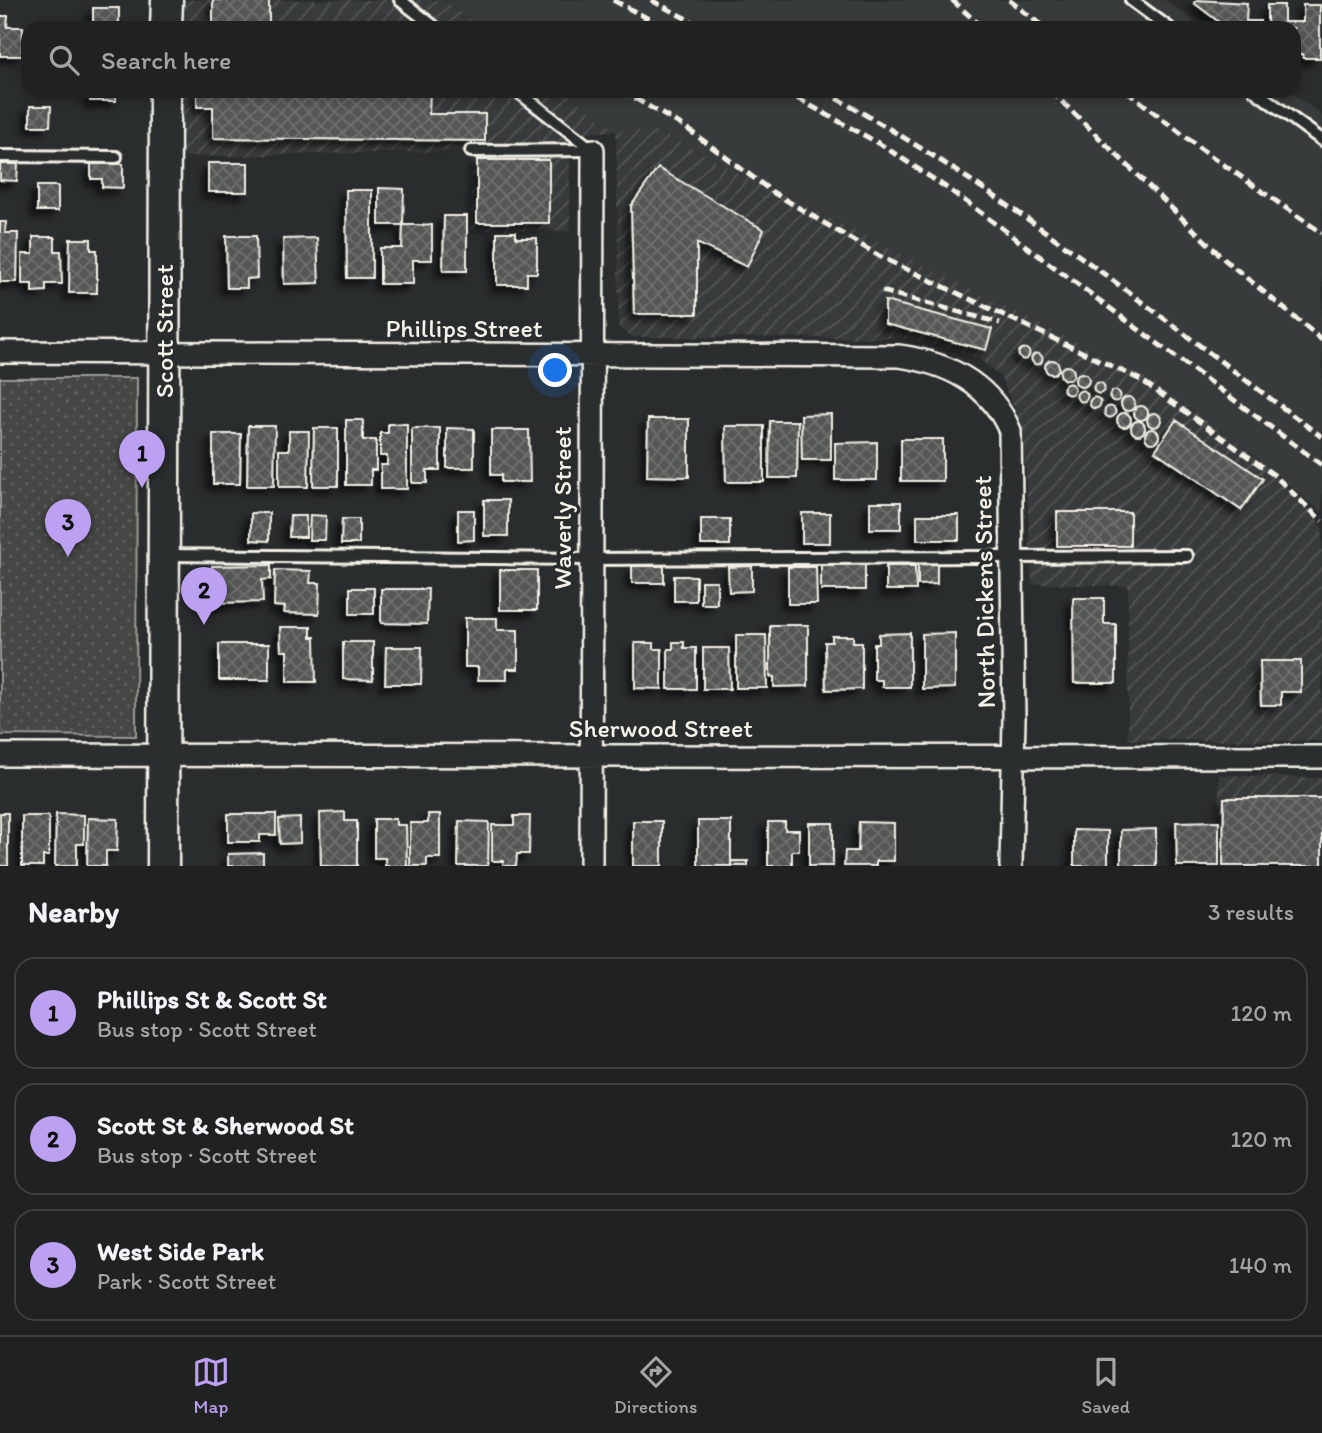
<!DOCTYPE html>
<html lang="en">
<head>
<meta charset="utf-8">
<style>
  :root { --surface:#202222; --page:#282a2a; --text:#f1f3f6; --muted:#a2a4a5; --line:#3d3f40; --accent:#bca0f2 }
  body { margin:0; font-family:Itim,sans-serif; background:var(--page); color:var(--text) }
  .you { position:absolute; left:556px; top:371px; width:24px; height:24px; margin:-18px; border:5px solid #fff; border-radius:50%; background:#1a73e8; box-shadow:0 0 0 10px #1a73e833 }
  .badge { display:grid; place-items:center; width:46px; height:46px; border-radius:50%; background:var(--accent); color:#111; font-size:23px; font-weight:700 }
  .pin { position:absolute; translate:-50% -58px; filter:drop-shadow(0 2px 4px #0008) }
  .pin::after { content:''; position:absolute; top:37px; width:24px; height:21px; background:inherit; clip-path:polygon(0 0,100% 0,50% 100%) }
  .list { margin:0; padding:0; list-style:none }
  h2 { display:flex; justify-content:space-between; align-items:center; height:91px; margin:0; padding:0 28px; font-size:30px }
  h2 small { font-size:23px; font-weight:400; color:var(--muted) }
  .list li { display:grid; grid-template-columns:46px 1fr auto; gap:21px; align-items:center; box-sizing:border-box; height:112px; margin:0 14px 14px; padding:0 14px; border:2px solid var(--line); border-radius:21px }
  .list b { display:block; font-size:26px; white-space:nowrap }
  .list p { margin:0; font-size:23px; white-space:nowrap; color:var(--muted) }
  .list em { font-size:23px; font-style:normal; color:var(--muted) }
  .icon { flex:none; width:38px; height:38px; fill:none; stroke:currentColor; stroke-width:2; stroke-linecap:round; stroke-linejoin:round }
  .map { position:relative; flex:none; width:1322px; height:866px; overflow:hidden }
  .search { position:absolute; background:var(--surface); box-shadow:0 4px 10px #0003; left:21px; right:21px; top:21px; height:77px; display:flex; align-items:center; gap:18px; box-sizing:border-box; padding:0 24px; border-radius:21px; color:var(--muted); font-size:26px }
  .sheet { height:469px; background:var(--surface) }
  nav { display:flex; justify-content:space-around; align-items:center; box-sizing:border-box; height:98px; border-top:2px solid var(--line); background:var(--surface); font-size:19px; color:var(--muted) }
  nav a { display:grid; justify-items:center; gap:4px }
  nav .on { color:var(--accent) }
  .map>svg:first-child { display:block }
  .built { fill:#373a3a }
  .industrial { fill:url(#industrial-furrows) }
  .grass { fill:url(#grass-dots); stroke:#9c9c96; stroke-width:2 }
  .building { fill:url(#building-cross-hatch); stroke:#f4f1e8; stroke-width:2; filter:url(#shadow) }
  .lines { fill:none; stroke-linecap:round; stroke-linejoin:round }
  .lane-casing { stroke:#f4f1e8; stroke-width:16 }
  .street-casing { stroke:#f4f1e8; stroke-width:26 }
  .secondary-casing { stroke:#f4f1e8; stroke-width:35 }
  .lane { stroke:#2a2d2e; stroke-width:10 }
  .street { stroke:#2a2d2e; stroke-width:21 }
  .secondary { stroke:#2a2d2e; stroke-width:30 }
  .rail { stroke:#f4f1e8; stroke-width:5; stroke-dasharray:10 5; stroke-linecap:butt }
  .labels { text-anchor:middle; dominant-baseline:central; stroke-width:7; stroke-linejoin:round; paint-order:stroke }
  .street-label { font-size:26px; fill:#f4f1e8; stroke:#2a2d2e }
</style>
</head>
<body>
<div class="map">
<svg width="1322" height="866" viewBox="0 0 1322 866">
  <defs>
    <pattern id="industrial-furrows" width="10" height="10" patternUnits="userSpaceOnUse" patternTransform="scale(1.75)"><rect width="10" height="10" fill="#373a3a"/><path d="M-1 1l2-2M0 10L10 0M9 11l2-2" fill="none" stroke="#555756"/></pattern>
    <pattern id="grass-dots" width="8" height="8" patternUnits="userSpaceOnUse" patternTransform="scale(1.75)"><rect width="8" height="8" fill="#444645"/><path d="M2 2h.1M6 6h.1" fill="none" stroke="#606160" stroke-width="1.8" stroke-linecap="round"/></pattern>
    <pattern id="building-cross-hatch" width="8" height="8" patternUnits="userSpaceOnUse" patternTransform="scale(1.75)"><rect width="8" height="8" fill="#555756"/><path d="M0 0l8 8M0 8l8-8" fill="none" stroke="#6e706e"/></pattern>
    <filter id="shadow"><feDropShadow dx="-6" dy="6" stdDeviation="3.5" flood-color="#0009"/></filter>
  </defs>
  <rect width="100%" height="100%" fill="#2a2d2e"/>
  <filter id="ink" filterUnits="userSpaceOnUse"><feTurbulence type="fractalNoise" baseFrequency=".0143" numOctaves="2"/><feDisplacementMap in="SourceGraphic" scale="14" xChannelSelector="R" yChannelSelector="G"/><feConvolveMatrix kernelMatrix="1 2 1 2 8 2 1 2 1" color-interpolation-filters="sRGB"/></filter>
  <g filter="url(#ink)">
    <!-- built -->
    <path class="built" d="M444 0H1165L1204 28H481Z
      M564 91H1289L1322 115V513L1243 446 1145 377 657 131H616Z"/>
    <!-- industrial -->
    <path class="industrial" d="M184 0H444L481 28H183Z
      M181 91H564L616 131H657L1145 377 1243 446 1307 504 1322 528V741L1128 740V586L1032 584 1023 428 1000 376 980 360 949 347 901 338 633 337 619 328 616 131 570 133V231L471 230V151L179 157Z
      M1219 775 1322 778V866H1219Z"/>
    <!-- grass -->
    <path class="grass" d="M0 378H137L136 736 0 735Z"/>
    <!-- building -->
    <path class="building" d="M213 0H269V28H213Z
      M1197 0 1247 3 1246 21H1260V28H1227L1194 3Z
      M1267 5H1284V22H1303V5H1320V58H1303V54H1294V28H1267Z
      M93 8H119V28H93Z
      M0 16H8L7 27H23L22 56H0Z
      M90 91H116V101H90Z
      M197 91H430L429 114H485V141L213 138V107H197Z
      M30 106H51L50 126H30Z
      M477 160H549V223H477Z
      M208 163H248V192H208Z
      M0 164H18L17 181 0 180Z
      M91 164H123V188L102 187V179H91Z
      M658 168 764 230 747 267 697 243V314H634L631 206Z
      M37 186H58V211H37Z
      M379 188 404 189 403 225H379Z
      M346 190H372V278H347Z
      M444 216H467V271H443Z
      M0 222H6L5 233H18L17 282H0Z
      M403 225H432V260H413V284H380V248H402Z
      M497 232H516V238H537V273H527V285H497Z
      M226 236H256L257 278 247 279V288H227Z
      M33 237H55V251H61L62 284H46V291L32 292V284H22V254H33Z
      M317 238 319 283 284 284 283 239Z
      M70 239H91V250H97V293H69Z
      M885 301 992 329 986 350 885 324Z
      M1018.5 354a5.5 5.5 0 1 1 11 0a5.5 5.5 0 1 1-11 0Z
      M1031.5 359a5.5 5.5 0 1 1 11 0a5.5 5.5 0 1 1-11 0Z
      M1045 367a7 7 0 1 1 14 0a7 7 0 1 1-14 0Z
      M1060 373a7 7 0 1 1 14 0a7 7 0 1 1-14 0Z
      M1075 380a7 7 0 1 1 14 0a7 7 0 1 1-14 0Z
      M1093.5 388a5.5 5.5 0 1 1 11 0a5.5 5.5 0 1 1-11 0Z
      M1063.5 389a5.5 5.5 0 1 1 11 0a5.5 5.5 0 1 1-11 0Z
      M1076.5 396a5.5 5.5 0 1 1 11 0a5.5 5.5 0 1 1-11 0Z
      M1109.5 396a5.5 5.5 0 1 1 11 0a5.5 5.5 0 1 1-11 0Z
      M1121 404a7 7 0 1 1 14 0a7 7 0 1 1-14 0Z
      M1089.5 403a5.5 5.5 0 1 1 11 0a5.5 5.5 0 1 1-11 0Z
      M1134 413a7 7 0 1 1 14 0a7 7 0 1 1-14 0Z
      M1104.5 412a5.5 5.5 0 1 1 11 0a5.5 5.5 0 1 1-11 0Z
      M1147 420a7 7 0 1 1 14 0a7 7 0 1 1-14 0Z
      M1117 420a7 7 0 1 1 14 0a7 7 0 1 1-14 0Z
      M831 414V460H802L801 415Z
      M648 419H689V477L647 476Z
      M346 420H363V440H376V470H371V485H346Z
      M1176 420 1263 479 1241 510 1155 451Z
      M1131 428a7 7 0 1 1 14 0a7 7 0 1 1-14 0Z
      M770 421H798L797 478H769Z
      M388 424H407V489H381V465H387V456H380V433H388Z
      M248 426H275L274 486H247Z
      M725 426H764V482H726Z
      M314 428H338V486H313Z
      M412 428H440V470H427V483H412Z
      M447 428 474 429V468H447Z
      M1145 436a7 7 0 1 1 14 0a7 7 0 1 1-14 0Z
      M491 430H529L530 482H501V475H491Z
      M289 431H309L308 487H279V450H289Z
      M213 434H241L240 484H213Z
      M901 439H943V481H901Z
      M877 442V480H835V443Z
      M484 500H508V536H484Z
      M870 502H901V529H870Z
      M458 510H474V540L458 541Z
      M1057 512H1130V546H1057Z
      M251 513H269V541L251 540Z
      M802 513H830V543H802Z
      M310 515 326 516 325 540H309Z
      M917 515H959V540H917Z
      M290 516H306V537H289Z
      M342 519H359V544H341Z
      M701 519H730V545H701Z
      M865 564V590H821V565Z
      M918 564H937V584L918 585Z
      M271 565V579L262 580 263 602 213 603 212 566Z
      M632 566H664V583H632Z
      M752 566V591L729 592 728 567Z
      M886 566H915L916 590H886Z
      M788 567H816L817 604H788Z
      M275 570 311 571 310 583H320L319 614 284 613 285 607 274 606Z
      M500 570H537V610H500Z
      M674 576H696V601H674Z
      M701 581H717V604H701Z
      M350 588H374V614H350Z
      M381 589H428L427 624 381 623Z
      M1073 598H1104V624H1116V683H1074Z
      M465 618H497V630H518V669H507V680H478V667H465Z
      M770 625H808V686L774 687V677H770Z
      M280 627H311V637H315L316 682H287V651H281Z
      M910 633V687H882V680H874V644H879V634Z
      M955 633V688L922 689V634Z
      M736 635H766L767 688H736Z
      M832 636H853V642H862V689L826 690 825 642H832Z
      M343 642H373V680L343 679Z
      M673 642H684V648H696V689H668V649H673Z
      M635 643H654V649H662V689L635 688Z
      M219 644H269V680H219Z
      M386 647H422L421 684H385Z
      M703 648H729L730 689H703Z
      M1260 661H1301V692H1281V705H1261Z
      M1224 798H1322V866H1223Z
      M345 812V821H357V866H321L320 813Z
      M0 813H8V866H0Z
      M56 814 84 815V844H77V866H55Z
      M228 814H276V835H260V842H228Z
      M428 814H440V858H427V866H410V823H428Z
      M22 816H49V856H43V866H22Z
      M514 816H530L529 854H517L516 866H503V861H492V825H514Z
      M88 818 118 819 117 851H106V866H87Z
      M300 818V843L280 844 279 819Z
      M374 819H396V825H406L407 866H385V858H374Z
      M459 821 489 822 488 866H458Z
      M633 821H662V866H633Z
      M698 821H731V866H698Z
      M1219 821V866H1177L1176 822Z
      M768 822H785V830H799V851H792V866H768Z
      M859 822 894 823V861H876V866H844L845 851H858Z
      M809 823H833V866H809Z
      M1156 829V866H1121V830Z
      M1074 830 1108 831V866H1074Z
      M263 853V866H228V854Z
      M731 861H748V866H731Z"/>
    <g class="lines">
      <defs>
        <path id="lane" d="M400 0 436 28
          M1131 0 1169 28
          M517 91 593 150
          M1255 91 1322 140
          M471 151 593 150
          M0 156 116 157
          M166 555 590 559 1187 556"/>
        <path id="street" d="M0 352 899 356C948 363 990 383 1010 431L1014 718 1011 866
          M0 755 1322 757
          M591 866 593 150"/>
        <path id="secondary" d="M166 28 167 0
          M163 866 165 91"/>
      </defs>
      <!-- lane casing -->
      <use href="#lane" class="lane-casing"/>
      <!-- street casing -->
      <use href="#street" class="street-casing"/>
      <!-- secondary casing -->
      <use href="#secondary" class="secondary-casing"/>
      <!-- lane -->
      <use href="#lane" class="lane"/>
      <!-- street -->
      <use href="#street" class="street"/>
      <!-- secondary -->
      <use href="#secondary" class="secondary"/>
      <!-- rail -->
      <path class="rail" d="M613 0 666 28
        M651 0 704 28
        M952 0 983 28
        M1009 0 1045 28
        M622 91 685 127 774 193 881 257 1141 380 1274 475 1322 521
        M784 91 880 144 950 190 1322 465
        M823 91C1002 188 1159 317 1322 437
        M1051 91 1224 259 1322 340
        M1127 91 1201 149 1322 233
        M882 291 1000 323"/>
    </g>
  </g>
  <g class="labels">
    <!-- street labels -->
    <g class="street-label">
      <text x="464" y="328">Phillips Street</text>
      <text transform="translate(164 331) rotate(-90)">Scott Street</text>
      <text transform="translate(562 508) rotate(-90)">Waverly Street</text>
      <text transform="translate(984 592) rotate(-91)">North Dickens Street</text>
      <text x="661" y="728">Sherwood Street</text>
    </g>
  </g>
</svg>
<div class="you"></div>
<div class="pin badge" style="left:142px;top:488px">1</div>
<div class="pin badge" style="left:204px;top:625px">2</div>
<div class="pin badge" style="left:68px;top:557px">3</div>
<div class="search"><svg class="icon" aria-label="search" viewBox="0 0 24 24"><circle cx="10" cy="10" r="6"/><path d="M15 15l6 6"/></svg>Search here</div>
</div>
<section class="sheet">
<h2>Nearby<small>3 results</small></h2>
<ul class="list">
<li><span class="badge">1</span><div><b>Phillips St &amp; Scott St</b><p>Bus stop · Scott Street</p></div><em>120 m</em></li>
<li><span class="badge">2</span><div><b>Scott St &amp; Sherwood St</b><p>Bus stop · Scott Street</p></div><em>120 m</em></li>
<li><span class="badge">3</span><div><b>West Side Park</b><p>Park · Scott Street</p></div><em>140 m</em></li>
</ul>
</section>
<nav>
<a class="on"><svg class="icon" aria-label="map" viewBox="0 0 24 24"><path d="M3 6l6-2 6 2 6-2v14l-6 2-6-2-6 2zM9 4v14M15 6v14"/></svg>Map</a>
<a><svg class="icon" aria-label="directions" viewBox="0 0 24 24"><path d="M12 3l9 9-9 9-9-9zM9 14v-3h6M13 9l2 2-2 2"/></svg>Directions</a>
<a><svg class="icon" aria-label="saved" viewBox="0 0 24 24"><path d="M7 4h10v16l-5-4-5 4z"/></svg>Saved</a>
</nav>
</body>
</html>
